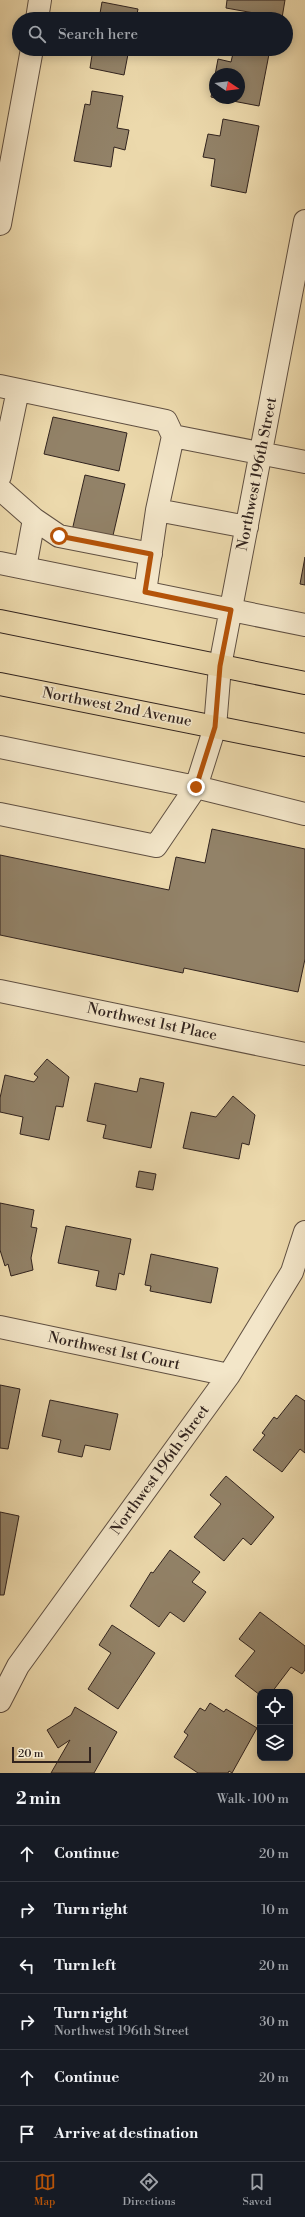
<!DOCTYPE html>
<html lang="en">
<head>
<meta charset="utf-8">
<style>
  :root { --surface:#171b24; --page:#242831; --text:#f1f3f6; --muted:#9ea1a6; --line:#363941; --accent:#b45309 }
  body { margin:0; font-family:"Libre Bodoni",serif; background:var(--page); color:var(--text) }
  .controls { position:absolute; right:12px; bottom:12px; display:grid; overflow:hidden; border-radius:8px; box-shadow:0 2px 10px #0003 }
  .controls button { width:36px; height:36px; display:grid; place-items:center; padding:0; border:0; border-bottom:1px solid var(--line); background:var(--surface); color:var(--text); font:20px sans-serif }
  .compass { position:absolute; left:209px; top:68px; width:36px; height:36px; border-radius:50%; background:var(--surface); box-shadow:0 2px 10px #0003; rotate:103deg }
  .scale { position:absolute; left:12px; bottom:10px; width:79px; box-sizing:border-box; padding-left:4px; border:2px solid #31231e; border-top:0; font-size:11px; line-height:14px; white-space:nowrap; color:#31231e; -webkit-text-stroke:3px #f3e6c9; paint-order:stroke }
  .stop { position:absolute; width:12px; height:12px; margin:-9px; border:3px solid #b45309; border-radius:50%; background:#fff }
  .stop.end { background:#b45309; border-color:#fff; box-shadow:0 1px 4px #0008 }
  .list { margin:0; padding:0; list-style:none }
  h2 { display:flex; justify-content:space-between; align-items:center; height:52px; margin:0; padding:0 16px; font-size:17px }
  h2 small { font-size:13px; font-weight:400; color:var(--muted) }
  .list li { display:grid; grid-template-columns:26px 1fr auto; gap:12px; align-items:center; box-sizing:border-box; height:56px; padding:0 16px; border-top:1px solid var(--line) }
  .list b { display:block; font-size:15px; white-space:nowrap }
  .list p { margin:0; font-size:13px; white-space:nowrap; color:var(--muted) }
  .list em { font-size:13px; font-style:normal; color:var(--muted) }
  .icon { flex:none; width:22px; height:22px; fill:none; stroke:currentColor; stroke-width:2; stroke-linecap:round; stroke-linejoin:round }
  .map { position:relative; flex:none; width:305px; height:1773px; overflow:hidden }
  .search { position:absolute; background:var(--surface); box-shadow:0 2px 10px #0003; left:12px; right:12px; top:12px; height:44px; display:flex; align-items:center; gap:10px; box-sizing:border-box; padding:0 14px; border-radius:22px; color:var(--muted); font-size:15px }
  .sheet { height:388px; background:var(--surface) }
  nav { display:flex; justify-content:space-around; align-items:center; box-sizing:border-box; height:56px; border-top:1px solid var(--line); background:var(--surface); font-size:11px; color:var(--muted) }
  nav a { display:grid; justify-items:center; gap:2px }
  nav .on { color:var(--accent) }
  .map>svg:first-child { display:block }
  .building { fill:#928268; stroke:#31231e }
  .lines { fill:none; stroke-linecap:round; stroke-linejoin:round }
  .minor-casing { stroke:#605042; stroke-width:24 }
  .major-casing { stroke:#31231e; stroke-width:24 }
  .minor { stroke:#f3e6c9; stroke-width:22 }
  .major { stroke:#ecd9ac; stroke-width:22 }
  .route { stroke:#b45309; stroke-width:5 }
  .labels { text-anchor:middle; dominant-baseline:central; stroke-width:3.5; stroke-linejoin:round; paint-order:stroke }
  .street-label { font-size:15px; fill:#31231e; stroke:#f3e6c9 }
</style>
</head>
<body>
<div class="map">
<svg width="305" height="1773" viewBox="0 0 305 1773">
  <rect width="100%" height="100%" fill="#ecd9ac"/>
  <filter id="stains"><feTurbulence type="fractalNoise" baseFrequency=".005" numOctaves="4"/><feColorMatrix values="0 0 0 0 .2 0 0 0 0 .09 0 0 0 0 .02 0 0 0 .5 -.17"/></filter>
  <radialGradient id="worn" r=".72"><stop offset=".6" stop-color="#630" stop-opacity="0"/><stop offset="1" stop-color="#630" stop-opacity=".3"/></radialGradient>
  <!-- building -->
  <path class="building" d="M227 0H285L282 18 226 8Z
    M102 2 138 9 136 19H99Z
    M93 49H129L124 75 90 68Z
    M234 49H270L259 106 217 98H239V74H215V98L211 97 218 59 231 62Z
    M92 91 123 96 117 128 129 130 125 150 114 147 111 167 74 161 85 104 90 105Z
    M223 119 259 126 246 193 211 186 215 159 203 157 208 134 220 136Z
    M53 417 127 433 119 471 44 454Z
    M85 475 125 484 111 544 71 535Z
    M305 557V585L300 584Z
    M212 829 305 849V959L298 992 184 968 183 973 0 935V855L169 890 176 857 205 863Z
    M47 1059 69 1077 63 1107 56 1106 49 1140 20 1134 23 1117 0 1112V1098L5 1075 34 1082 38 1077 34 1074Z
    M140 1078 164 1083 151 1148 103 1138 106 1125 87 1121 95 1083 137 1092Z
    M233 1096 255 1115 249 1145 242 1143 239 1159 183 1148 191 1112 216 1117Z
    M139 1171 156 1174 153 1190 136 1187Z
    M0 1203 34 1210 31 1227 37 1228 31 1258 33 1270 11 1276 8 1264 5 1266 0 1250Z
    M66 1226 131 1239 124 1275 119 1273 116 1290 96 1286 99 1271 58 1263Z
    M151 1254 218 1268 211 1303 150 1291 151 1286 145 1285Z
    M0 1385 20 1389 8 1449 0 1448Z
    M296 1395 305 1401V1453L300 1449 282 1472 253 1450 265 1435 262 1433 274 1417 277 1419Z
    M50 1400 118 1414 110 1450 85 1445 82 1457 58 1452 61 1440 42 1436Z
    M226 1476 274 1517 251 1545 243 1538 224 1561 194 1537 221 1504 210 1495Z
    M0 1512 19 1516 4 1595H0Z
    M170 1550 200 1572 192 1582 206 1592 184 1622 170 1612 159 1627 130 1606 151 1572 153 1573Z
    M260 1612 305 1646V1670L302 1674 291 1667 272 1692H260V1695L235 1676 255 1651 239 1639Z
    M112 1625 155 1653 118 1709 88 1689 111 1653 99 1645Z
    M210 1703 224 1712 226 1709 257 1728 232 1773 229 1771 228 1773H198L174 1757 188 1735 184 1732 200 1708 205 1711Z
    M75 1707 117 1732 94 1773H51L70 1740 58 1748 47 1730 71 1715Z"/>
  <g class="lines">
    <defs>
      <path id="minor" d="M37 19 40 0
        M0 224 32 49
        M0 386 166 421 173 436 157 510 145 592
        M173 436 305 462
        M0 476 18 390
        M0 489 34 519 25 568
        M157 510 247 527
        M34 519 59 536 151 554
        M0 563 305 625
        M0 747 196 787 305 814
        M0 814 156 846 196 787 215 727 220 666 305 221
        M0 991 305 1054
        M0 1327 229 1375
        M0 1701 18 1666 229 1375 292 1272 305 1232"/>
      <path id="major" d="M0 621 305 683
        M0 684 305 745"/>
    </defs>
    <!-- minor casing -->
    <use href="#minor" class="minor-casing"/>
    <!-- major casing -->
    <use href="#major" class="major-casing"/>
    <!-- minor -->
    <use href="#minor" class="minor"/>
    <!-- major -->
    <use href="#major" class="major"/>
  </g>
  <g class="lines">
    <!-- route -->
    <path class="route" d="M59 536 151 554 145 592 231 610 220 666 215 727 196 787"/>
  </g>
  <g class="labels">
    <!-- street labels -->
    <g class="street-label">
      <text transform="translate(257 474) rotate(-79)">Northwest 196th Street</text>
      <text transform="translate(117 707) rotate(11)">Northwest 2nd Avenue</text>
      <text transform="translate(152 1022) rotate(12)">Northwest 1st Place</text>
      <text transform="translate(114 1351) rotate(12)">Northwest 1st Court</text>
      <text transform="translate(160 1470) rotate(-54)">Northwest 196th Street</text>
    </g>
  </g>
  <rect width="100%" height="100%" filter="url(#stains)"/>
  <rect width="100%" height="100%" fill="url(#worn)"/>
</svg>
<div class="controls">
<button><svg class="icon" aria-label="locate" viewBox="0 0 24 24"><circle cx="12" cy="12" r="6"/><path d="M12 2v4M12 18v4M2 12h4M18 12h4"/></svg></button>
<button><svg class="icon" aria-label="layers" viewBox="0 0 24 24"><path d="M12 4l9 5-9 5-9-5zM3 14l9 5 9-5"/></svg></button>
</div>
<svg class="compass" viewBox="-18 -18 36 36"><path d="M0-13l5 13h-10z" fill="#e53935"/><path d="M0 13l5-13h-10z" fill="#9ea1a6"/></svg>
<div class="scale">20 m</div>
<div class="stop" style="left:59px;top:536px"></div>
<div class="stop end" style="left:196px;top:787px"></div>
<div class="search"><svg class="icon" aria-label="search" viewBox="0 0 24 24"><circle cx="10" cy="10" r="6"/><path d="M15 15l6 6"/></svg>Search here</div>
</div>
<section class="sheet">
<h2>2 min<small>Walk · 100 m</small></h2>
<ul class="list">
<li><svg class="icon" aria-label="ahead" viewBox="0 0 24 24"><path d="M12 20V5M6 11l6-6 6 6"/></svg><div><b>Continue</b></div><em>20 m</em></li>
<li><svg class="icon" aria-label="right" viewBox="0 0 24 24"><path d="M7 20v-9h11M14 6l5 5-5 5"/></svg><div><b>Turn right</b></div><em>10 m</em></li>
<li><svg class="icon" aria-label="left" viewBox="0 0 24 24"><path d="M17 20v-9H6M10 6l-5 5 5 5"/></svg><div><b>Turn left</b></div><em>20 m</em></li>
<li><svg class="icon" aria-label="right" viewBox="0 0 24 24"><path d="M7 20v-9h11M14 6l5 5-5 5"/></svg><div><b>Turn right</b><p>Northwest 196th Street</p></div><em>30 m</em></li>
<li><svg class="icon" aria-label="ahead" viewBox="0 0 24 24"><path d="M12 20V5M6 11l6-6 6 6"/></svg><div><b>Continue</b></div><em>20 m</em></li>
<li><svg class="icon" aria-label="arrive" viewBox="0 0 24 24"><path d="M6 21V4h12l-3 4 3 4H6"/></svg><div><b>Arrive at destination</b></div></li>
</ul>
</section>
<nav>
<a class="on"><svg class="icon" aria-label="map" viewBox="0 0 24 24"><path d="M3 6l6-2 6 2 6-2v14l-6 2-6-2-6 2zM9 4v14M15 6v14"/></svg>Map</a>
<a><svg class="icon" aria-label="directions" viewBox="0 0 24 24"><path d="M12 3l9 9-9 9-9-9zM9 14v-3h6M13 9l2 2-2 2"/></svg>Directions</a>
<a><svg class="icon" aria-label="saved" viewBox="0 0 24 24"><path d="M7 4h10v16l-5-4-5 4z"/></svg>Saved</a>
</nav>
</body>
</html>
